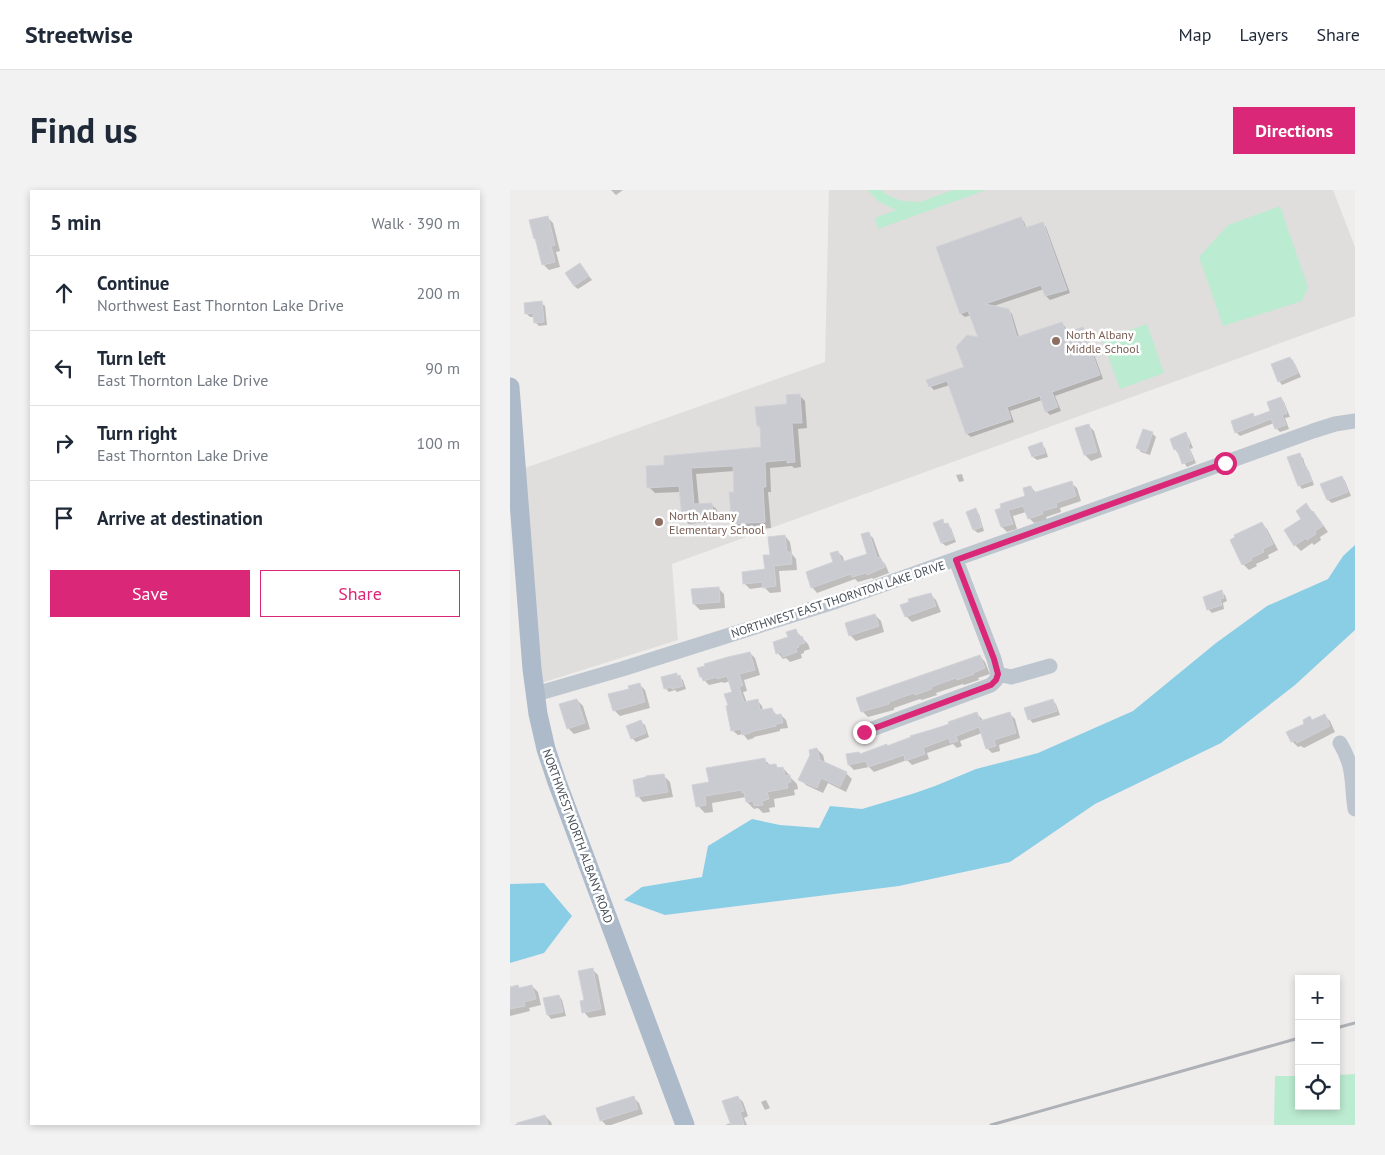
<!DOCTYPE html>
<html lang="en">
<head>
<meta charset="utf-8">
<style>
  :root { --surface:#fff; --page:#f2f2f3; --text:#1f2937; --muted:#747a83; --line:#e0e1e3; --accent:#db2777 }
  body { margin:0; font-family:"PT Sans",sans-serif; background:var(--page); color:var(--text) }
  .controls { position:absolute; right:15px; bottom:15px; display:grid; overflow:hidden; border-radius:0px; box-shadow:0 2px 8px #0003 }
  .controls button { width:45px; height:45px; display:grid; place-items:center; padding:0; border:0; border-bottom:1px solid var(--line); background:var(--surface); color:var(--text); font:25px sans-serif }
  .stop { position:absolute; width:15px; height:15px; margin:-11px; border:4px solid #db2777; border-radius:50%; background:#fff }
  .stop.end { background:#db2777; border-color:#fff; box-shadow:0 1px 5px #0008 }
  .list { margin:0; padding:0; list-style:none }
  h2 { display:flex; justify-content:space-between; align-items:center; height:65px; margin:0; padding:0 20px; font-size:21px }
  h2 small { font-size:16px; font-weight:400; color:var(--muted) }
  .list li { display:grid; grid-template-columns:32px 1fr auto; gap:15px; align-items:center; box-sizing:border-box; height:75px; padding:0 20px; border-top:1px solid var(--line) }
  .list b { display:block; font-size:19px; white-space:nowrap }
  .list p { margin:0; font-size:16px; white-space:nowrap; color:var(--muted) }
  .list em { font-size:16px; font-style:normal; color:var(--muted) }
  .actions { display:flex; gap:10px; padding:15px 20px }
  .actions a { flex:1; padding:11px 0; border:1px solid var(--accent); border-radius:0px; text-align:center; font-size:18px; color:var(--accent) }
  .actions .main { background:var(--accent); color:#fff }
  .icon { flex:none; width:28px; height:28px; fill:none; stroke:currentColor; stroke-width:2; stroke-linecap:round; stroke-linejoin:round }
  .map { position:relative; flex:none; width:845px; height:935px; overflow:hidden; border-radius:0px }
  header { display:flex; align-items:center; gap:30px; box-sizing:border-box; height:70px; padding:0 25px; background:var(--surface); border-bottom:1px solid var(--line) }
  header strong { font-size:24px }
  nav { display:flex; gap:28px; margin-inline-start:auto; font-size:18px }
  .intro { display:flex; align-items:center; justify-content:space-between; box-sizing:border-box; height:120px; padding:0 30px }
  h1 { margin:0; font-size:35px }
  .button { padding:12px 22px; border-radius:0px; background:var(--accent); color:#fff; font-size:18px; font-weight:700 }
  main { display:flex; gap:30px; padding:0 30px }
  aside { flex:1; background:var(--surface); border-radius:0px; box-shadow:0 2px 8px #0003 }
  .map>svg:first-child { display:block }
  .education { fill:#e0dddd }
  .green { fill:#bbebd0 }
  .water { fill:#8acee6 }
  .shadow { fill:#0003 }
  .building { fill:#c9cbd1; stroke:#d0d2d7 }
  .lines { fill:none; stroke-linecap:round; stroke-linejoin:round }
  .minor { stroke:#bdc6ce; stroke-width:15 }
  .major { stroke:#adbaca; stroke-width:19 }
  .rail { stroke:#aeb1b6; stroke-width:3 }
  .route { stroke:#db2777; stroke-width:6 }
  .education-dot { fill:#8d6e63; stroke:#fff; stroke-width:2 }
  .labels { text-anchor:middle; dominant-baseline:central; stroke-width:5; stroke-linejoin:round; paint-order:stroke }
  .education-label { font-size:12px; fill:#785e54; stroke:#fff; text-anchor:start }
  .street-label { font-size:12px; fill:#454e58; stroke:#fff }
</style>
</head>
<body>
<header>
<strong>Streetwise</strong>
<nav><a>Map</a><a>Layers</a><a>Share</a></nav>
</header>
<div class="intro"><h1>Find us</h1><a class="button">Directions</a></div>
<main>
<aside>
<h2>5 min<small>Walk · 390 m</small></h2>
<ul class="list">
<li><svg class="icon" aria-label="ahead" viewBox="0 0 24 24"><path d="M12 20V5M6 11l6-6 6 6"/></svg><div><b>Continue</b><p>Northwest East Thornton Lake Drive</p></div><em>200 m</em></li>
<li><svg class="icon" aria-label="left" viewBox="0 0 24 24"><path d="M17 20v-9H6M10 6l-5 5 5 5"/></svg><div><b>Turn left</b><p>East Thornton Lake Drive</p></div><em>90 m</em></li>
<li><svg class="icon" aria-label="right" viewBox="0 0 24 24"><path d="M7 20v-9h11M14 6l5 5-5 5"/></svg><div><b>Turn right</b><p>East Thornton Lake Drive</p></div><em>100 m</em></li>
<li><svg class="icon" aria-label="arrive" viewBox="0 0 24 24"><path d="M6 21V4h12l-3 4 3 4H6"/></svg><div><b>Arrive at destination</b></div></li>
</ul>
<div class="actions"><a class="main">Save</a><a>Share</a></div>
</aside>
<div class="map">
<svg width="845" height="935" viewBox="0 0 845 935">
  <rect width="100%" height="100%" fill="#efecec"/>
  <!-- education -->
  <path class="education" d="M319 0H823L845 57V126L162 374 168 450 31 493 15 278 315 172Z"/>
  <!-- green -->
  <path class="green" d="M357 0H371L379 6 392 11 410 12 443 0H476L368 39 365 28 386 20 368 11Z
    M770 16 798 97 792 111 713 136 689 67 718 35Z
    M637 134 654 183 610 199 592 150Z
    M845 884V935H764L765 886H789V916H826V885Z"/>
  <!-- water -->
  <path class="water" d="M845 355V440L785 495 711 553 585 614 500 672 389 696 155 725 114 710 132 697 192 687 198 656 242 629 270 635 309 638 320 616 352 619 402 604 425 596 466 579 528 563 623 521 706 453 757 416 818 389 833 366Z
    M34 693 62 726 34 763 0 773V694Z"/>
  <!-- shadow -->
  <path class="shadow" d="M101 0H113L106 5Z
    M37 27 43 33 50 61 46 62 50 77 39 80 33 74 27 50 25 48Z
    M511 28 514 32 517 39 532 33 536 37 560 103 540 110 536 106 534 99 481 117 498 120 502 124 509 147 552 133 555 137 558 143 573 138 576 142 593 189 545 206 551 221 540 225 536 221 532 210 500 221 504 232 461 247 457 244 440 195 424 200 420 196 455 178 470 149 461 125 455 127 451 124Z
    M70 75 82 90 68 99 64 96Z
    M31 113 35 116 37 135 29 136 25 132V127H20L16 123Z
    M779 168 785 174 791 187 772 195 769 191Z
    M289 205 295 211 297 238 288 239 291 277 284 278 282 276 260 278 261 302H258L261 338 229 340 223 334 225 303 224 281 186 284 189 315 201 314 207 320 208 331 179 334 173 328 171 302 145 303 139 297 156 276 253 258 251 239 248 235 278 215Z
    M771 208 774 212 780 227 775 228 779 239 770 242 766 238 764 233 730 246 726 242 743 224 746 228 762 222Z
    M578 235 584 241 592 267 581 271 575 265 567 238Z
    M634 240 643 244 646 247 640 265 631 262 628 258Z
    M675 244 679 248 683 258 680 259 686 273 677 277 665 259Z
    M531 254 535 258 538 267 527 270 523 267Z
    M789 265 793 268 796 278 799 281 804 295 792 299 789 295Z
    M452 284 454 291 449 292 446 285Z
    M832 287 835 291 841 306 822 313 818 310 812 295Z
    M561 293 567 298 571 311 550 318 551 322 536 327 537 330 524 333 519 328 516 322 503 326 507 339 497 342 492 337 487 321 517 307 521 297 526 303Z
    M796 314 809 329 818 342 810 347 811 350 804 355 802 353 791 361 785 355Z
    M466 320 469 324 474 341 468 343 464 340 458 323Z
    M432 331 441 338 446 352 436 356 432 353 425 334Z
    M751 333 757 339 768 360 758 365 759 368 746 374 747 376 739 380 733 374Z
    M358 343 363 348 371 370 375 374 379 383 363 389 362 388 348 392 345 389 307 403 302 397 324 373 328 362 333 367 334 372 359 365Z
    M275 346 280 352 282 364 286 369 287 380 269 381 271 402 260 403 254 397 240 399 234 393 256 380 261 366Z
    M208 398 214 404 215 418 190 420 184 414Z
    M711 402 715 405 717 411 713 413 714 419 702 423 698 419Z
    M420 404 426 410 431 422 402 432 396 426Z
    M365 425 371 431 374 442 346 451 340 445Z
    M285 440 298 454 300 459 294 461V463L291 464 292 468 280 472 276 468 273 469 268 463Z
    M240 463 245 468 250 485 234 490 237 501 233 502 237 513 247 510 252 516 253 521 262 519 267 526 271 525 276 530 278 538 270 539V541L244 547V548L238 550 233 544 228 545 222 540 223 502 220 491 214 493 212 492 199 495 191 487Z
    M470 466 475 472 480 484 468 488 469 490 454 495 453 494 426 503 427 505 412 510 410 509 384 518V520L358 527 352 521Z
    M166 485 173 490 176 499 167 502 165 500 159 502 155 498Z
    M129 494 135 500 140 518 110 526 104 520 120 499Z
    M67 510 73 516 80 539 64 544 58 538Z
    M543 511 546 514 550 525 523 533 519 529Z
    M467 524 472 529 473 532 500 524 505 529 510 548 489 555 490 561 482 563 477 558 472 543 450 551 452 556 447 558 443 554 417 563 419 569 402 575 397 570 364 582 359 577 344 580 339 575 350 565 377 557Z
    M815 526 820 531 825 542 794 558 791 556 788 557 782 551 803 531Z
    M131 532 135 535 139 547 126 552 122 548Z
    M307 559 313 565 315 573 336 583 342 589 336 602 318 593 313 603 296 595 290 589Z
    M254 569 261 576 266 575 269 579 273 578 280 586 281 588 287 594 288 599 284 600 285 605 264 609 265 617 259 618 260 622 253 623 248 618 244 619 237 612 236 607 202 613 203 622 195 623 188 616 200 593Z
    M154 586 160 592 163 607 133 612 128 606Z
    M82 779 88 785 96 825 79 828 74 822Z
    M8 796 10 799 22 796 28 802 31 815 19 818 20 821 0 826V798Z
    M49 806 52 810 56 826 41 829 38 825Z
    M123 907 129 913 133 924 101 935H96L91 930Z
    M228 907 233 912 238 926 234 928 237 935H215L221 933Z
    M256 910 260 918 255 920 251 912Z
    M35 926 41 932 42 935H4Z"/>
  <!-- building -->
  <path class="building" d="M38 26 45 55 41 56 45 72 32 75 25 48 24 49 19 30Z
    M511 27 515 38 533 32 557 100 535 106 531 95 475 114 499 119 507 147 552 132 556 143 573 137 590 185 542 202 548 217 535 222 530 206 497 217 501 229 456 244 437 191 419 197 416 190 454 177 446 157 457 145 468 147 458 121 450 124 426 57Z
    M70 73 79 86 64 96 55 83Z
    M32 111 34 132 24 133 23 123 15 124 14 113Z
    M780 167 781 170 782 169 788 183 768 192 761 174Z
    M290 204 292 233H282L285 272 277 273V270L255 272 256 297H253L255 332 222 334 219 302H224L223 276 181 278 184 314 202 313 203 326 172 328 169 296 137 298 136 276 154 275V266L251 257 250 236H247L245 217 277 214 276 205Z
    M771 207 777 223 772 225 776 235 765 239 761 229 725 243 721 231 743 223 744 227 760 221 757 212Z
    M579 234 587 262 574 265 565 238Z
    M633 239 643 242 636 262 626 258Z
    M676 242 680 254 678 255 683 270 672 274 667 259 664 260 660 249Z
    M532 252 535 263 522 267 518 257Z
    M790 263 794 277 796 276 802 291 788 296 777 267Z
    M832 286 838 302 817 310 810 294Z
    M562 291 566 306 546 313 547 317 532 321 533 324 518 329 513 316 498 320 503 334 491 337 485 320 491 318 490 314 515 306 513 298 521 296 523 303Z
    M796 313 802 322 803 321 813 336 805 341 806 344 797 350 796 348 784 356 774 340 791 329 786 321Z
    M466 318 472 337 463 340 456 322Z
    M433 329 434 334 438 333 444 349 431 353 423 333Z
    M752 332 763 354 753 359 754 362 741 368 742 370 732 375 720 350 725 347 724 345Z
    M359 342 367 368 370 367 375 377 357 385 356 383 342 387 341 384 301 398 296 382 323 372 320 363 328 361 332 372 357 364 351 344Z
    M275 345 277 362H281L282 374 264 376 266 396 253 398 252 392 233 394 232 382 255 379 253 365H260L258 347Z
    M209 397 210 412 183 414 181 399Z
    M712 400 714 408 710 409 712 415 697 420 693 407Z
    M421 403 426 416 395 427 390 415 399 412 398 409Z
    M365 424 369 436 339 446 335 433Z
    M286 439 289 447 292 446 295 453 288 455 289 457 286 458 287 462 273 467 271 462 266 464 263 452 278 447 276 442Z
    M240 462 245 480 229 484 233 495 229 497 234 512 248 509 250 520 262 518 264 525 271 524 273 533 266 534V536L240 542V543L232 545 231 539 221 541 216 516 218 515 214 504 222 502 217 486 207 489V487L193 491 192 487H190L187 478 195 476 194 474 218 467Z
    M470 465 475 478 463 483 464 484 447 490 446 488 421 497 422 499 405 505 404 503 379 512V514L351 522 346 508Z
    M167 483V486L170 485 173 496 162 499V497L154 499 151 487Z
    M130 493 135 512 103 521 98 504 119 499 118 496Z
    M67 509 75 533 57 539 49 514Z
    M543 509 547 521 518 530 514 518Z
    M467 522 470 531 500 522 506 543 484 550 486 556 476 559 469 537 446 546 448 551 440 553 439 548 413 558 415 564 395 571 394 565 358 577 356 571 338 575 336 564 349 562 350 564 377 554V556L401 547 400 546 424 539 439 534 438 532Z
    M815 524 820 536 787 553 785 550 781 552 776 542 794 534 793 530 800 526 802 530Z
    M131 530 136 543 121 549 116 536Z
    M307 558 310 570 337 582 330 597 311 588 307 598 288 590 300 565 299 560Z
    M255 568 256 575 266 574 267 578 273 577 275 586 280 585 281 592 277 593 278 598 257 602 259 609 252 611 253 615 244 616 243 611 236 612 234 602 232 603V600L195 606 196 615 186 617 182 595 199 592 196 578Z
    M154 584 158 602 126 607 123 590 136 587V586Z
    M83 778 91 819 72 823 70 811 74 810 68 781Z
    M8 795 9 798 22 795 26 809 14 812 15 816 0 819V797Z
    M49 805 53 822 37 825 33 808Z
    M124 906 128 919 90 931 86 918Z
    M228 906 234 921 230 922 234 935H221L212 911Z
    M35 925 38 935H8L7 933Z"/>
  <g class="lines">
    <!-- minor -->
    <path class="minor" d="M488 484 501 487 540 476
      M26 504 112 479 327 411 536 337 803 241 825 234 845 231
      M354 542 481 495 486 490 488 484 484 469 446 370
      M830 553C845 578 841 592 845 619"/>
    <!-- major -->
    <path class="major" d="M0 197 22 479 28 524 36 559 47 592 175 935"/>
    <!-- rail -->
    <path class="rail" d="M826 838 845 833
      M481 935 789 848"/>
  </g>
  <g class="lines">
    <!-- route -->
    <path class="route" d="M354 542 481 495 486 490 488 484 484 469 446 370 715 273"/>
  </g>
  <!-- markers -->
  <g class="education-dot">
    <circle cx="546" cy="151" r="5"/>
    <circle cx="149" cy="332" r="5"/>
  </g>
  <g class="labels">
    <!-- education labels -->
    <g class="education-label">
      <text x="556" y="144">North Albany<tspan x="556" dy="14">Middle School</tspan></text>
      <text x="159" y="325">North Albany<tspan x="159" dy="14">Elementary School</tspan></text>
    </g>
    <!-- street labels -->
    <g class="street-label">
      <text transform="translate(328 409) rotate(-18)">NORTHWEST EAST THORNTON LAKE DRIVE</text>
      <text transform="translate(68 646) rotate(70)">NORTHWEST NORTH ALBANY ROAD</text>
    </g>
  </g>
</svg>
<div class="controls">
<button>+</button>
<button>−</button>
<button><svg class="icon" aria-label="locate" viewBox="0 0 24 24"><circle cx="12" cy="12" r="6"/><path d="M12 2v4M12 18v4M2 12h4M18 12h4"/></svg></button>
</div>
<div class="stop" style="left:715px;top:273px"></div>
<div class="stop end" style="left:354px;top:542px"></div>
</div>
</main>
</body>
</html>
